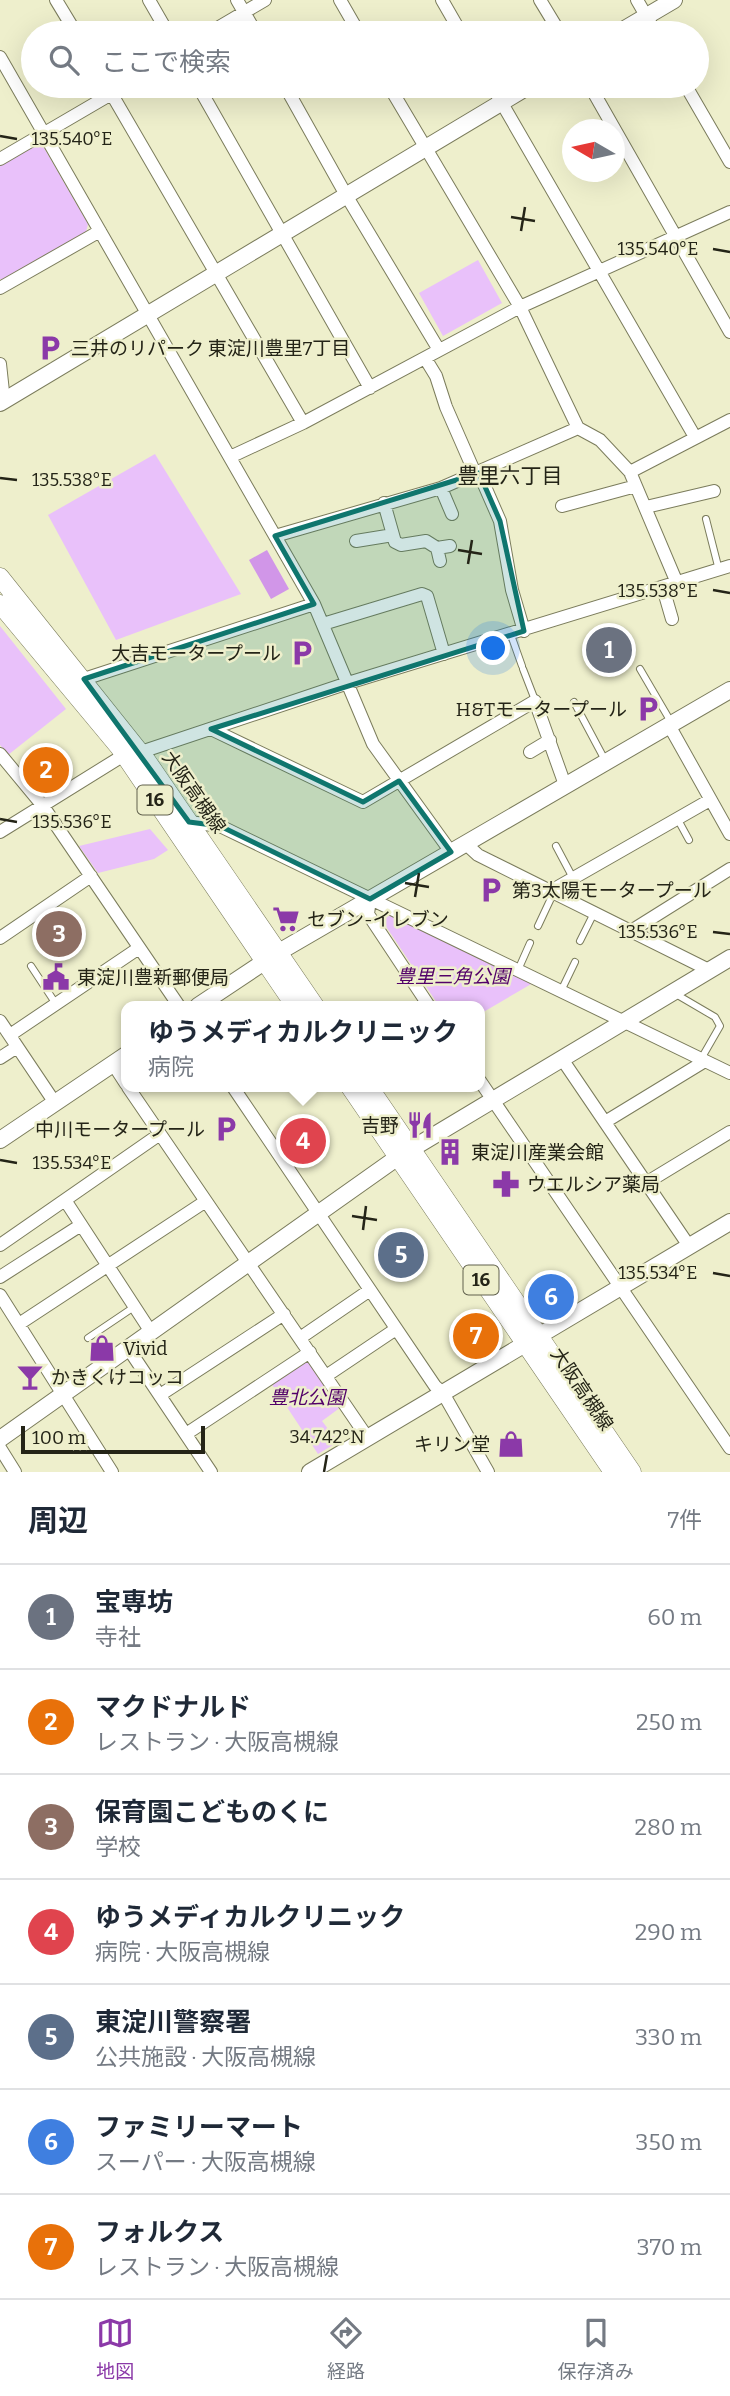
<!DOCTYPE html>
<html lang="ja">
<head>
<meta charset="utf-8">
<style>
  :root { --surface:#fff; --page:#f6f6f7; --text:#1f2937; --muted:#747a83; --line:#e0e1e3; --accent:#8b39a8 }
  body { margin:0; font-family:Bitter,"Noto Sans JP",serif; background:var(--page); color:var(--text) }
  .compass { position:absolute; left:562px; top:119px; width:63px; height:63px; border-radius:50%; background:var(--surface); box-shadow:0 7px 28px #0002; rotate:279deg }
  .scale { position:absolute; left:21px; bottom:18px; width:184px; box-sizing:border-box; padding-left:7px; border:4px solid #242417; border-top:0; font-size:19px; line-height:24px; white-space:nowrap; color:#242417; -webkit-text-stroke:5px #eeefcc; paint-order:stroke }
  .you { position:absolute; left:494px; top:649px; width:24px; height:24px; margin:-18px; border:5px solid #fff; border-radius:50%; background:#1a73e8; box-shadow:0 0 0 10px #1a73e833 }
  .badge { display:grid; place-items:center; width:46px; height:46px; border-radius:50%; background:var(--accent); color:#fff; font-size:23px; font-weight:700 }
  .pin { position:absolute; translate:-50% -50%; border:4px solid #fff; box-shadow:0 2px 7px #0006 }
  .popup { position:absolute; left:121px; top:1001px; width:364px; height:91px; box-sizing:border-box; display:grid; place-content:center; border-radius:14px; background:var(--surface); filter:drop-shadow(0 2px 5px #0005); font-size:23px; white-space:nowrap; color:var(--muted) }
  .popup b { font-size:26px; color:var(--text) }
  .popup::after { content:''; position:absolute; left:50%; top:100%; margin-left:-14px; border:14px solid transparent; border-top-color:var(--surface) }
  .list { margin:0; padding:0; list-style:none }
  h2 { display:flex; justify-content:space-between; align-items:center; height:91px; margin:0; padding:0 28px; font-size:30px }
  h2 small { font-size:23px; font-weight:400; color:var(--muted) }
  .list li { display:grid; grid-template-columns:46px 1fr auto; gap:21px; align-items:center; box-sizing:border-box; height:105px; padding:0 28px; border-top:2px solid var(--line) }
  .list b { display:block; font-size:26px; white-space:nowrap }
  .list p { margin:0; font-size:23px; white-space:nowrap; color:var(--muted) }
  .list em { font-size:23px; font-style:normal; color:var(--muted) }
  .icon { flex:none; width:38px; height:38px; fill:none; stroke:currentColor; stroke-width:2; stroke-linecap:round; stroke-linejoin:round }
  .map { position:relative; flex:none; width:730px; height:1472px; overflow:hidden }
  .search { position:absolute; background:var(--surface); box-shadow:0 7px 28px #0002; left:21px; right:21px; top:21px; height:77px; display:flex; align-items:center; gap:18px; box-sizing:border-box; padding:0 24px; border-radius:38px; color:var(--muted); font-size:26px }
  .sheet { height:826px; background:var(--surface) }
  nav { display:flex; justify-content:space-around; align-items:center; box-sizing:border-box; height:98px; border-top:2px solid var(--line); background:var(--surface); font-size:19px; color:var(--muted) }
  nav a { display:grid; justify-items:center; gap:4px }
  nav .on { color:var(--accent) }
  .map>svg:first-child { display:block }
  .green { fill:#e9c1fa }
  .water { fill:#d196e8 }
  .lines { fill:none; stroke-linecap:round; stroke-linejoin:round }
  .lane-casing { stroke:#7b7c5c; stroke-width:8 }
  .street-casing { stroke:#7b7c5c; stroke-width:14 }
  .secondary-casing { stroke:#7b7c5c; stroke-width:18 }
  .primary-casing { stroke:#7b7c5c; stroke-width:19 }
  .lane { stroke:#fff; stroke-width:6 }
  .street { stroke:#fff; stroke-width:12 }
  .secondary { stroke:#fff; stroke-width:16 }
  .primary { stroke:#fff; stroke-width:18 }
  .marked { fill:#0f766e; fill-opacity:0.2; stroke:#0f766e; stroke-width:5; stroke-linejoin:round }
  .ticks { fill:none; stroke:#242417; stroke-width:2.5 }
  .labels { text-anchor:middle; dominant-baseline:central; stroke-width:5; stroke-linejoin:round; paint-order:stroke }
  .shield { fill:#eeefcc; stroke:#61614d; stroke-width:2 }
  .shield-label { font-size:18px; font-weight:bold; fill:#242417 }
  .poi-label { font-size:19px; fill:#242417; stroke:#eeefcc; text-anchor:start }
  .street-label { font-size:19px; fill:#242417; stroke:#eeefcc }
  .park-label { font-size:19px; font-style:italic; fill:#520169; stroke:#eeefcc }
  .neighbourhood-label { font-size:21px; fill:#242417; stroke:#eeefcc }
  .ticks-label { font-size:18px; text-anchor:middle; fill:#242417; stroke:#eeefcc; stroke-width:5; stroke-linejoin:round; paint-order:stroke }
</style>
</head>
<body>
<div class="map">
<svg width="730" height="1472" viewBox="0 0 730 1472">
  <rect width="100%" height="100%" fill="#eeefcc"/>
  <!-- green -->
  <path class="green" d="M35 144 43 146 88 224 86 232 4 281 0 279V165Z
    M478 260 502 303 443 336 419 293Z
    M155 454 241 594 116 640 48 515Z
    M0 626 66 709 8 755 0 745Z
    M150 829 168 850 154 859 98 873 79 846Z
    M386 912 533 983 480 1014V1006H439L381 919Z
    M305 1361 310 1363 341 1407 322 1421 338 1442 318 1454 271 1383Z"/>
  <!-- water -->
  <path class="water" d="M267 550 289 589 271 599 249 560Z"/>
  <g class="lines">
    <defs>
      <path id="lane" d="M706 519 719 570
        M511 635 522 666
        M523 669 535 700
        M640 669 671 722
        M574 702 606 762
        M677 818 689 840
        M556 846 573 878
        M538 926 553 894
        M580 941 594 913
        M31 966 56 1004
        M518 970 530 943
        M561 991 575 962
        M674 993 715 1017 720 1026 701 1059
        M88 1338 134 1307"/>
      <path id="street" d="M56 0 76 33
        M149 0 168 33
        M237 0 256 33
        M340 0 359 33
        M442 0 461 33
        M540 0 560 33
        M637 0 656 33
        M209 33 265 0
        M0 57 314 604 373 744 451 852
        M107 86 303 423
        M198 86 370 388
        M285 86 346 195 439 350
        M389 86 520 307 578 428 600 440 630 472 677 583
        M492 86 695 437
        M590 86 730 332
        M686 86 730 162
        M0 159 125 86
        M0 288 100 231
        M425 358 436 376 446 407 474 471 479 473 500 521 512 590 524 631
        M0 364 4 401
        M230 457 303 423 520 307 730 212
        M630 472 730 420
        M441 488 452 514
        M384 503 395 542 401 545 426 541 437 548
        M562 506 636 486
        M646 507 714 491
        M275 536 441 488 578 428
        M356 541 393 535
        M440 561 437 548 450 546
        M663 588 672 619
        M323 624 422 594 427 596 444 654
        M84 679 314 604
        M670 727 730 834
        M211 729 363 802 535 701 565 785
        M530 752 550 740
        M0 754 43 806 179 1006
        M189 822 220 826 730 1073
        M0 832 124 755 141 752 348 683 730 566
        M466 844 478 855 709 970
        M549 892 710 800
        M370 899 368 914 429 1006
        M631 931 730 869
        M0 938 91 876
        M0 1021 55 1103
        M10 1035 139 948
        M0 1058 17 1047
        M562 1059 689 1246
        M113 1064 126 1084
        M480 1081 730 1448
        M128 1087 367 1437
        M233 1087 435 1386 443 1393 488 1472
        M605 1122 705 1061
        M646 1183 730 1132
        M65 1200 151 1332
        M0 1245 160 1134
        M0 1277 81 1225
        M0 1295 112 1472
        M19 1324 206 1201
        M300 1338 370 1290
        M128 1348 211 1472
        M326 1376 396 1329
        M160 1395 284 1314
        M186 1434 310 1352
        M0 1448 15 1472"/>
      <path id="secondary" d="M618 33 674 0
        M0 403 529 86
        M198 1006 279 952 730 690
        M0 1140 126 1055
        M0 1439 398 1157 730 958
        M310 1472 730 1222"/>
      <path id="primary" d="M0 577 147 761 315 1006
        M0 604 119 747 295 1006
        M350 1087 613 1472
        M369 1087 632 1472"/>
    </defs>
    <!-- lane casing -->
    <use href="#lane" class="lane-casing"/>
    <!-- street casing -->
    <use href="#street" class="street-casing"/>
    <!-- secondary casing -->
    <use href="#secondary" class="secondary-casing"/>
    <!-- primary casing -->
    <use href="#primary" class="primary-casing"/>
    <!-- lane -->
    <use href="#lane" class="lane"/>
    <!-- street -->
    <use href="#street" class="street"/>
    <!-- secondary -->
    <use href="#secondary" class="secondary"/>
    <!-- primary -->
    <use href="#primary" class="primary"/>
  </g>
  <!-- marked area -->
  <path class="marked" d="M479 473 500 521 524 631 211 729 363 802 399 781 451 852 370 899 220 826 189 822 84 679 314 604 275 536Z"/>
  <!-- ticks -->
  <path class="ticks" d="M0 136 17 139M511 217 535 221M521 231 525 207M713 249 730 252M0 478 17 480M458 550 482 554M468 564 472 540M713 590 730 593M0 819 17 822M405 883 429 887M415 897 419 873M713 932 730 934M0 1160 17 1163M352 1216 377 1220M363 1230 366 1206M713 1273 730 1276M324 1472 327 1455"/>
  <!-- icons -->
  <defs>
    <symbol id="parking-bare" viewBox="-9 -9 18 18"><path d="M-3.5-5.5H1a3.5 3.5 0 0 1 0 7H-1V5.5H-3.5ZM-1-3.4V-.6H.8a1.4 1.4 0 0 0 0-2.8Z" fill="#8b39a8" stroke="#eeefcc" stroke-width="2.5" paint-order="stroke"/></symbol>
    <symbol id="supermarket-bare" viewBox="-9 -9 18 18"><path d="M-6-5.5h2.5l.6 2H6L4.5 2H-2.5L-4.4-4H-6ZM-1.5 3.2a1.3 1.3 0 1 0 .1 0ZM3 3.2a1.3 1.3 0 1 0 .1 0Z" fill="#8b39a8" stroke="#eeefcc" stroke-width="2.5" paint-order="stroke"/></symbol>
    <symbol id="civic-bare" viewBox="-9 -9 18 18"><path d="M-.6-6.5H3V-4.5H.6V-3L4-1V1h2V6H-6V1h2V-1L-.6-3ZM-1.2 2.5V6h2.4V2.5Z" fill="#8b39a8" stroke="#eeefcc" stroke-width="2.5" paint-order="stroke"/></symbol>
    <symbol id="restaurant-bare" viewBox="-9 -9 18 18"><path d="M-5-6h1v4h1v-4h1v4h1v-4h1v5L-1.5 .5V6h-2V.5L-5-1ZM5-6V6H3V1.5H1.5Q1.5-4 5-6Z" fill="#8b39a8" stroke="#eeefcc" stroke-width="2.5" paint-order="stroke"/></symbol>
    <symbol id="building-bare" viewBox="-9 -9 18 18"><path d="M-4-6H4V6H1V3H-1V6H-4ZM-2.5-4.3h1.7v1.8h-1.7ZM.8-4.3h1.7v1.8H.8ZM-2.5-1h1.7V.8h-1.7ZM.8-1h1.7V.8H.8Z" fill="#8b39a8" stroke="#eeefcc" stroke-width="2.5" paint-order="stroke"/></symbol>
    <symbol id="pharmacy-bare" viewBox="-9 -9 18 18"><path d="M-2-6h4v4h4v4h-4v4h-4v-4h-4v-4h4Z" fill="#8b39a8" stroke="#eeefcc" stroke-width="2.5" paint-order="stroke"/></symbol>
    <symbol id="shop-bare" viewBox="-9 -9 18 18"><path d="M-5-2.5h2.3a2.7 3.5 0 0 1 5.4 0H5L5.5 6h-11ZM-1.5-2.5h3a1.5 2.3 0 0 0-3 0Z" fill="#8b39a8" stroke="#eeefcc" stroke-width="2.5" paint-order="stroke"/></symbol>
    <symbol id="bar-bare" viewBox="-9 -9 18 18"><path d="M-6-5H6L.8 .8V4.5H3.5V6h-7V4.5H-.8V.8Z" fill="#8b39a8" stroke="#eeefcc" stroke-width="2.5" paint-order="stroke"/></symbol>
  </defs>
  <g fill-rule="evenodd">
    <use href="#parking-bare" x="31" y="329" width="38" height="38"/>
    <use href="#parking-bare" x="283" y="634" width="38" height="38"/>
    <use href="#parking-bare" x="629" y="690" width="38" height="38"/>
    <use href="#parking-bare" x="472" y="871" width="38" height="38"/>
    <use href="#supermarket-bare" x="267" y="900" width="38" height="38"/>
    <use href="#civic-bare" x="37" y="958" width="38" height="38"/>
    <use href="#restaurant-bare" x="401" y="1106" width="38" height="38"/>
    <use href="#parking-bare" x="207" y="1110" width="38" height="38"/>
    <use href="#building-bare" x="431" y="1133" width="38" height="38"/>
    <use href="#pharmacy-bare" x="487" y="1165" width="38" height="38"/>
    <use href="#shop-bare" x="83" y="1329" width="38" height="38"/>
    <use href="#bar-bare" x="11" y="1358" width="38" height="38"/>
    <use href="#shop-bare" x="492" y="1425" width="38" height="38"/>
  </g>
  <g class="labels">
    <!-- shield labels -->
    <g class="shield">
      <rect x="137.5" y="785.5" width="35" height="29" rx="5"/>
      <rect x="463.5" y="1265.5" width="35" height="29" rx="5"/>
    </g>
    <g class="shield-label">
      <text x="155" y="800">16</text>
      <text x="481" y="1280">16</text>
    </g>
    <!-- poi labels -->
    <g class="poi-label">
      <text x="71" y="348">三井のリパーク 東淀川豊里7丁目</text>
      <text x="281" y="653" text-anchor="end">大吉モータープール</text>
      <text x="627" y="709" text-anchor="end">H&amp;Tモータープール</text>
      <text x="512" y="890">第3太陽モータープール</text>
      <text x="307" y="919">セブン-イレブン</text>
      <text x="77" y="977">東淀川豊新郵便局</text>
      <text x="399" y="1125" text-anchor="end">吉野</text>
      <text x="205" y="1129" text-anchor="end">中川モータープール</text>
      <text x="471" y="1152">東淀川産業会館</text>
      <text x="527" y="1184">ウエルシア薬局</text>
      <text x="123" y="1348">Vivid</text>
      <text x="51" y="1377">かきくけコッコ</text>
      <text x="490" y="1444" text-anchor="end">キリン堂</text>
    </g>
    <!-- street labels -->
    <g class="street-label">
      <text transform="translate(194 792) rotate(55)">大阪高槻線</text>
      <text transform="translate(582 1389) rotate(56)">大阪高槻線</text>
    </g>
    <!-- park labels -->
    <g class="park-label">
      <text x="453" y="976">豊里三角公園</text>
      <text x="307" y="1397">豊北公園</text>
    </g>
    <!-- neighbourhood labels -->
    <g class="neighbourhood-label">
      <text x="510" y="476">豊里六丁目</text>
    </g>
  </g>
  <g class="ticks-label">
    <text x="72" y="145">135.540°E</text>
    <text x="658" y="255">135.540°E</text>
    <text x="72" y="486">135.538°E</text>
    <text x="658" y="597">135.538°E</text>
    <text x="72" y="828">135.536°E</text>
    <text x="658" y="938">135.536°E</text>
    <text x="72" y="1169">135.534°E</text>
    <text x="658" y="1279">135.534°E</text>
    <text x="327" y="1443">34.742°N</text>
  </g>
</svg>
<svg class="compass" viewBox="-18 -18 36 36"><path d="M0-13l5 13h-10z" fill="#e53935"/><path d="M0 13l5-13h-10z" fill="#747a83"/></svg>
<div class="scale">100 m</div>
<div class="you"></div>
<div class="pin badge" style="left:609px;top:650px;background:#6b7280">1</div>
<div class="pin badge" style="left:46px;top:770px;background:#e8710a">2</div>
<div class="pin badge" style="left:59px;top:934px;background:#8d6e63">3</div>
<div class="pin badge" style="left:303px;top:1141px;background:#e0444e">4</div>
<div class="popup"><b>ゆうメディカルクリニック</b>病院</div>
<div class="pin badge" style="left:401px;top:1255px;background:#5c6f8a">5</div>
<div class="pin badge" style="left:551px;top:1297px;background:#3f7fe0">6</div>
<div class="pin badge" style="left:476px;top:1336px;background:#e8710a">7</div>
<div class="search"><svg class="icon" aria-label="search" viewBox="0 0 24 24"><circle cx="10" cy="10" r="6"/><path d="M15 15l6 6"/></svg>ここで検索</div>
</div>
<section class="sheet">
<h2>周辺<small>7件</small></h2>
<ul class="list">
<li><span class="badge" style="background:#6b7280">1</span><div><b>宝専坊</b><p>寺社</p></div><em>60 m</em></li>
<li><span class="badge" style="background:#e8710a">2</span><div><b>マクドナルド</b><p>レストラン · 大阪高槻線</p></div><em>250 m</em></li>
<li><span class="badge" style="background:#8d6e63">3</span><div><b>保育園こどものくに</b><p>学校</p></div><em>280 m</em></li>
<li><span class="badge" style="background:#e0444e">4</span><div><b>ゆうメディカルクリニック</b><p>病院 · 大阪高槻線</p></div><em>290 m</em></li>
<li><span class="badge" style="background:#5c6f8a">5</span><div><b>東淀川警察署</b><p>公共施設 · 大阪高槻線</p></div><em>330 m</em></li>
<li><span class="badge" style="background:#3f7fe0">6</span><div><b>ファミリーマート</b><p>スーパー · 大阪高槻線</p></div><em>350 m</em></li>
<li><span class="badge" style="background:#e8710a">7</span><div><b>フォルクス</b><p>レストラン · 大阪高槻線</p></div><em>370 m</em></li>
</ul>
</section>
<nav>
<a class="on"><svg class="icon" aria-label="map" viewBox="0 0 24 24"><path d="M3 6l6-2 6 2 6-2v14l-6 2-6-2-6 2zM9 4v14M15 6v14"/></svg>地図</a>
<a><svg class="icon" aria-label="directions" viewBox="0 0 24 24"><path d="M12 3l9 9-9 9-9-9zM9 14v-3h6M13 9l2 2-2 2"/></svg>経路</a>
<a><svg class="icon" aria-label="saved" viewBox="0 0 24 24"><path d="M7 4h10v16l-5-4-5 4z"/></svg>保存済み</a>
</nav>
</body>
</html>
